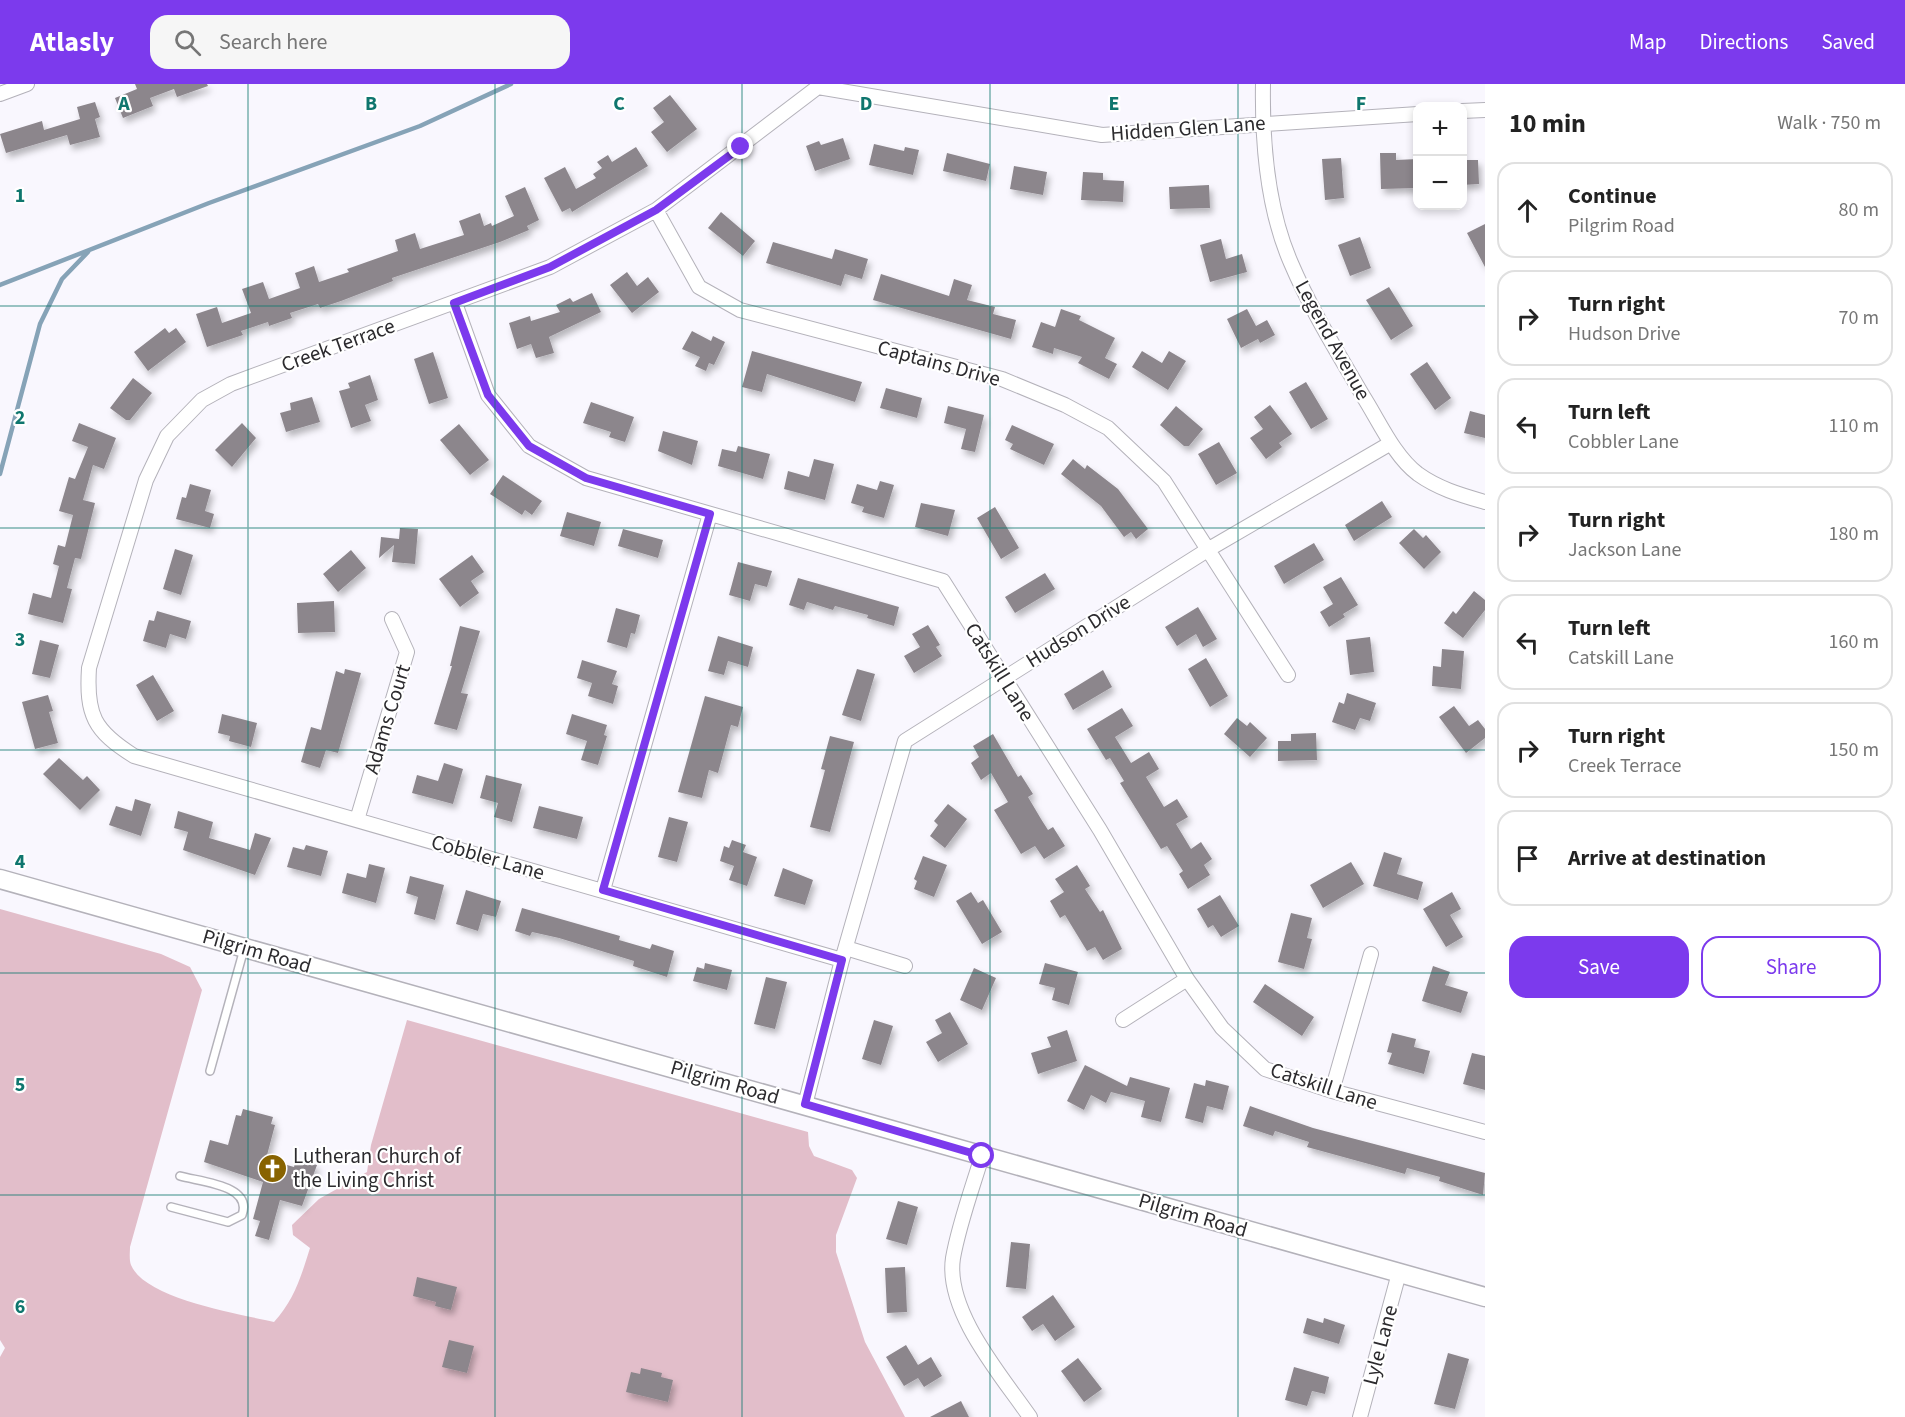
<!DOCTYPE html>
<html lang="en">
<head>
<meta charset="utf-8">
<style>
  :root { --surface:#fff; --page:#f6f6f6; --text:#222; --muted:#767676; --line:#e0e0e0; --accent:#7c3aed }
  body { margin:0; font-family:"Source Sans 3",sans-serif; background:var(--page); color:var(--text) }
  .controls { position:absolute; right:18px; top:18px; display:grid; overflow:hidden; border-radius:12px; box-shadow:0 3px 9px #0003 }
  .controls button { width:54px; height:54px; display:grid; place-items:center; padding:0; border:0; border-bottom:2px solid var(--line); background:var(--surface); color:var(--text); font:30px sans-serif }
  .stop { position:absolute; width:18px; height:18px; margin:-14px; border:4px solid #7c3aed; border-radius:50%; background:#fff }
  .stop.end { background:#7c3aed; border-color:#fff; box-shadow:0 2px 6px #0008 }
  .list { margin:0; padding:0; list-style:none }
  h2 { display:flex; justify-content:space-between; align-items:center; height:78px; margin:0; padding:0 24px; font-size:26px }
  h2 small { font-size:20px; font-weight:400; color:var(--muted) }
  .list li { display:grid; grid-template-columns:39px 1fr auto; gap:18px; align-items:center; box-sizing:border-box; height:96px; margin:0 12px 12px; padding:0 12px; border:2px solid var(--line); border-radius:18px }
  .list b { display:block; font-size:22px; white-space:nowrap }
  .list p { margin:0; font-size:20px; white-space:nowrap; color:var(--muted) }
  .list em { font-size:20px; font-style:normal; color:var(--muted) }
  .actions { display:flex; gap:12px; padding:18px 24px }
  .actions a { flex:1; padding:14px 0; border:2px solid var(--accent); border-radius:18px; text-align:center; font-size:21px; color:var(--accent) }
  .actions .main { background:var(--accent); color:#fff }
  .icon { flex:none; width:33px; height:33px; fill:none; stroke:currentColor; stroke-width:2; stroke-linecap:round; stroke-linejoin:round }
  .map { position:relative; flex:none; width:1485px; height:1333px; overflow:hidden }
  header { display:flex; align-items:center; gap:36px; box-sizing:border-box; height:84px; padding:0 30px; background:var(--accent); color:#fff }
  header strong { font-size:28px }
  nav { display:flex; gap:33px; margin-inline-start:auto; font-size:21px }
  .search { width:420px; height:54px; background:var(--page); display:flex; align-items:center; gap:15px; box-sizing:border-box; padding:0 21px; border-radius:18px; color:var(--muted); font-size:22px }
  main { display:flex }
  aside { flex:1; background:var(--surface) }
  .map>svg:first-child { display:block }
  .forest { fill:#e2beca }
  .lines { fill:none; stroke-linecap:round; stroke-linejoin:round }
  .stream { stroke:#86a3b7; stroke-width:4.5 }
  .building { fill:#8c868c; filter:url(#shadow) }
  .lane-casing { stroke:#b4b2ba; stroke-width:10 }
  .street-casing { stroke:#b4b2ba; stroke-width:16 }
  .secondary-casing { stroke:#b4b2ba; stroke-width:21 }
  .lane { stroke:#fff; stroke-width:7 }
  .street { stroke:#fff; stroke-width:14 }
  .secondary { stroke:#fff; stroke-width:18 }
  .route { stroke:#7c3aed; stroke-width:8 }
  .grid { fill:none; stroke:#0f766e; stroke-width:1.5; stroke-opacity:0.55 }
  .labels { text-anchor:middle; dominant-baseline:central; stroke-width:4.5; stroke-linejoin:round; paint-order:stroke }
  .street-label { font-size:21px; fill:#2c2b2e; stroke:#fff }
  .poi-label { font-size:21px; fill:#2c2b2e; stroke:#fff; text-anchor:start }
  .grid-label { font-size:20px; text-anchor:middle; font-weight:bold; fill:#0f766e; stroke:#fff; stroke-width:4.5; stroke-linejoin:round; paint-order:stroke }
</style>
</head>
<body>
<header>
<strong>Atlasly</strong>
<div class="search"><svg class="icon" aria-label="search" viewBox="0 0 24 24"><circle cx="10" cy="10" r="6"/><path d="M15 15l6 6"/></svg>Search here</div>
<nav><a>Map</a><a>Directions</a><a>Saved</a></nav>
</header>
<main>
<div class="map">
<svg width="1485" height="1333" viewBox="0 0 1485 1333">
  <defs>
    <filter id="shadow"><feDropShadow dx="3" dy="5" stdDeviation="3" flood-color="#0004"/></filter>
  </defs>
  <rect width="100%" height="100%" fill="#f9f7fe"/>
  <!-- forest -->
  <path class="forest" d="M0 825 161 870 190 883 202 906 130 1163C130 1168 129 1176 131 1181 145 1215 240 1230 274 1238 294 1216 301 1193 310 1164L293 1151 292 1141 319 1115 367 1088 371 1061 407 936 808 1048 809 1062 814 1072 852 1086 857 1094 836 1151V1168L865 1258 905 1333H0V1273L5 1264 0 1256Z"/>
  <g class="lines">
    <!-- stream -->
    <path class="stream" d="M0 201 209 119 420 42 511 0
      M0 390 40 240 62 195 88 168"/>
  </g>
  <!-- building -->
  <path class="building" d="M135 0H207L208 2 177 13 174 5 150 14 153 22 123 34 115 14 137 5Z
    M670 11 697 45 667 68 651 48 664 38 653 24Z
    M95 18 100 33 95 35 100 53 70 61 67 51 6 69 0 50 42 37 44 46 80 35 77 23Z
    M843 54 850 75 815 87 806 62 819 57 821 61Z
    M874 60 904 67 905 63 919 66 913 91 869 81Z
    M636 63 648 82 572 128 570 124 562 128 544 94 565 83 576 105 596 94 593 90 602 84 597 78 608 71 612 78Z
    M947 69 990 80 986 97 943 87Z
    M1380 69H1396V76L1418 75V104L1381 105Z
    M1341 74 1344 114 1325 116 1322 75Z
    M1462 76H1478L1479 100 1462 101Z
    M1014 82 1047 88 1043 111 1010 105Z
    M1083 88 1103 89V96L1124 97 1123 118 1081 116Z
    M1209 101 1210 124 1170 125 1169 103Z
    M525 103 539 136 527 142 529 146 500 158 392 194 393 197 341 217 320 224 318 220 290 229 292 234 269 242 268 238 241 247 243 251 207 263 196 230 217 223 222 239 251 229 242 205 263 198 269 215 300 204 295 189 314 182 319 198 349 188 347 185 398 167 395 156 415 149 420 165 464 151 459 137 480 129 484 142 491 139 492 142 514 132 505 112Z
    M721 128 755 157 743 172 708 144Z
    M1485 140V183L1467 149Z
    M1360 153 1371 184 1350 192 1338 161Z
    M1221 155 1226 175 1242 170 1247 188 1210 198 1200 161Z
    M773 158 832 175 835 165 868 175 862 195 845 190 841 202 766 179Z
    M627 188 637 202 648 193 659 208 632 229 610 201Z
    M881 190 949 212 954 195 972 201 967 216 995 223 993 230 1016 236 1011 255 873 216Z
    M1389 203 1413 242 1391 256 1366 216Z
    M592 209 601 228 549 253 554 269 536 274 531 260 517 265 509 239 530 232 531 237 560 228 556 221 570 214 573 218Z
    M1061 225 1081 232 1079 236 1115 254 1105 274 1117 280 1109 295 1078 279 1082 273 1054 264 1053 270 1032 263 1041 238 1055 243Z
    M1247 225 1256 242 1267 236 1275 251 1260 259 1258 255 1241 264 1227 235Z
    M165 244 169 249 176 244 186 258 148 287 134 268Z
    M692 247 711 257 713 252 725 258 714 281 709 279 706 287 695 282 700 273 682 265Z
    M752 267 862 298 855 318 767 290 762 308 742 303Z
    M1142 267 1162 279 1169 267 1186 277 1168 306 1132 283Z
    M433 268 448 314 429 320 414 275Z
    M1427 278 1451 314 1435 326 1410 290Z
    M370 291 378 316 365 321 371 337 351 344 339 307 350 304 348 299Z
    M133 294 152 309 130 336H126L110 324Z
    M1306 298 1328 335 1311 345 1289 308Z
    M886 304 922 314 917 334 880 324Z
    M312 313 320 338 286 348 280 329 291 326 290 319Z
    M591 318 634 333 625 358 609 353 611 348 583 339Z
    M1270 321 1292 350 1279 359 1282 363 1266 375 1250 354 1263 345 1254 333Z
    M948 322 984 331 975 368 961 365 966 345 944 339Z
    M1176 322 1203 345 1189 362H1184L1160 341Z
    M1470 327 1485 331V354L1464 349Z
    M79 339 116 354 104 385 93 381 83 416 95 419 81 475 75 474 67 504 72 505 63 539 28 530 33 509 51 514 59 482 53 480 58 461 65 463 73 431 59 427 69 393 75 395 88 363 72 357Z
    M242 339 256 354 232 383 215 366Z
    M459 340 489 376 470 391 440 356Z
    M1012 341 1054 360 1044 381 1010 365 1013 360 1005 356Z
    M663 347 698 357 692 381 658 367Z
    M1219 358 1237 389 1216 401 1198 370Z
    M738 362 770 370 763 395 718 382 722 365 736 368Z
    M814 375 834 380 825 416 784 405 788 387 809 393Z
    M1073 375 1085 385 1087 381 1118 405 1148 445 1136 455 1131 448 1124 453 1101 422 1061 390Z
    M503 391 542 417 532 431 525 426 522 431 490 410Z
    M880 397 894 401 884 434 862 428 864 423 851 419 857 400 877 406Z
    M190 400 211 406 205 427 214 430 210 444 176 435 182 413 186 414Z
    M1382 417 1392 433 1354 457 1345 441Z
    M921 419 955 426 948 452 915 443Z
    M995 423 1019 464 1001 475 977 434Z
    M567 428 601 438 594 462 560 452Z
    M400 444 418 445 415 480 392 478 394 461 379 474 381 453 399 455Z
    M623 445 663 456 658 474 618 462Z
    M1414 445 1423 454 1426 451 1441 468 1424 485 1399 459Z
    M1314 459 1324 476 1284 500 1274 482Z
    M175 465 193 471 181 511 163 505Z
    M351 466 366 484 338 508 323 490Z
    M472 471 484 488 471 497 479 509 460 523 439 495Z
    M738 478 772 487 767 503 755 500 750 517 729 511Z
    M1045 489 1055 505 1015 529 1005 513Z
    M1341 493 1358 521 1343 530 1345 533 1329 543 1320 528 1333 520 1323 503Z
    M798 494 899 523 894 542 867 534 868 531 835 522 833 526 807 518 804 526 789 521Z
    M1474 507 1485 516V526L1463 554 1444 539 1453 527 1456 530Z
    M334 517 335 548 298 549 297 519Z
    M1198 523 1217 555 1203 563 1196 550 1177 562 1165 543Z
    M616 524 640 531 635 550 631 549 627 564 607 558Z
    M157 527 191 537 186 555 170 550 166 564 143 557 149 536 154 537Z
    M928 541 940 561 936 563 942 572 914 589 904 572 920 563 912 550Z
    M460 542 480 547 461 609 468 610 457 646 434 640 452 582H450Z
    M718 552 753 563 748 583 728 577 724 591 708 587Z
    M1370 553 1374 588 1350 591 1346 556Z
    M40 556 59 561 50 594 32 590Z
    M1442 565 1464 567 1461 605 1432 602 1433 582 1441 583Z
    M1206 574 1228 612 1210 623 1188 585Z
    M582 576 617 587 612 600 618 602 613 620 588 612 592 599 577 594Z
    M345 585 361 589 338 669 326 666 320 684 301 678 311 643 321 646 336 587 344 590Z
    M857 585 875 590 861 637 842 631Z
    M1103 586 1112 603 1073 626 1064 610Z
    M153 591 174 627 157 637 136 601Z
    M1347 609 1376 619 1370 637 1360 634 1355 646 1332 638 1339 618 1344 620Z
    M48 611 53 627 49 628 58 659 35 665 22 618Z
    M705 612 743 623 738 643 731 641 718 689 709 686 702 714 678 708Z
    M1454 622 1469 642 1478 636 1485 645V654L1466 669 1439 633Z
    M1122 624 1133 642 1115 653 1131 679 1149 668 1159 685 1146 693 1164 723 1177 715 1188 733 1176 740 1191 765 1201 758 1212 775 1204 781 1210 791 1188 805 1179 790 1183 787 1167 762 1161 765 1120 699 1124 697 1110 674 1106 676 1087 645Z
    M222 630 257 639 251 663 229 657 230 652 218 649Z
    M572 630 607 641 604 651 607 652 598 681 581 676 587 657 566 650Z
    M1237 634 1247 642 1250 638 1267 654 1250 673 1224 650Z
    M1316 649 1317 676 1278 677V657H1291V650Z
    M993 650 1018 693 1021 691 1033 710 1028 713 1041 735 1048 746 1053 743 1065 762 1044 775 1035 762 1021 770 994 726 1008 718 991 689 981 696 971 679 979 673 973 662Z
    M830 652 854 658 830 748 810 743 825 686 821 685Z
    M59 674 83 696 87 692 100 706 80 726 43 690Z
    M444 679 463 685 453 720 412 709 417 691 438 697Z
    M486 691 522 700 512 738 494 733 498 719 480 714Z
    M135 715 151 720 141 752 109 741 116 722 132 727Z
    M948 720 967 735 945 764 930 752 938 741 934 737Z
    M539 722 583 733 577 755 533 744Z
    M178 727 213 738 209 754 250 766 255 749 271 754 255 791 183 766 188 748 174 744Z
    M669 733 688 738 677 778 658 773Z
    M732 756 746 761 743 768 757 773 747 802 729 796 734 782 720 777 724 762 729 764Z
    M306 761 328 767 321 792 287 783 293 763 304 766Z
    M1384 768 1402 774 1397 790 1423 798 1418 816 1373 802Z
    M923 772 947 781 934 813 914 805 917 797 914 795Z
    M1351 778 1364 800 1323 824 1310 801Z
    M369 780 385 784 376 819 342 809 347 789 366 794Z
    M1077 781 1090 802 1085 805 1100 828 1103 826 1122 865 1103 876 1095 863 1087 867 1065 831 1060 834 1050 817 1064 808 1055 795Z
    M783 784 813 796 805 821 774 812Z
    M410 792 444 801 435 836 414 830 418 813 406 809Z
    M466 806 501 817 496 833 483 830 478 847 456 840Z
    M971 808 978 819 983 816 1002 848 982 860 956 817Z
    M1452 808 1461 825 1450 831 1463 853 1446 863 1423 825Z
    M1220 811 1239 842 1221 853 1213 841 1208 844 1197 825Z
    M522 824 620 852 619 856 650 865 652 860 674 867 667 893 633 882 634 877 559 854 532 848 530 852 515 847Z
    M1291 829 1312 834 1307 854 1312 855 1304 885 1278 878Z
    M705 879 732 886 727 906 693 897 697 883 704 885Z
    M1045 879 1078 888 1069 921 1052 916 1055 904 1039 900Z
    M1433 882 1450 888 1445 901 1468 908 1461 929 1422 917Z
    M974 884 996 894 982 926 960 916Z
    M766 893 787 898 775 945 754 940Z
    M1265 900 1314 933 1302 952 1253 918Z
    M950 928 968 960 938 978 926 958 942 949 935 936Z
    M874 936 893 942 881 981 862 975Z
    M1067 946 1077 977 1038 990 1031 969 1051 963 1047 953Z
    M1392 949 1416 955 1414 963 1430 967 1424 990 1388 980 1392 969 1387 968Z
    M1472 969 1485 972V1006L1463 1000Z
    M1085 981 1127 1002 1130 993 1170 1004 1161 1038 1141 1033 1145 1017 1111 1008 1106 1019 1091 1011 1084 1026 1067 1017Z
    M1206 996 1229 1002 1223 1026 1207 1022 1203 1039 1185 1034 1194 999 1205 1002Z
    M1250 1022 1313 1044 1485 1089 1483 1111 1439 1097 1440 1093 1407 1084 1405 1090 1307 1063 1309 1058 1275 1047 1273 1052 1243 1042Z
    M243 1025 273 1033 271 1040 275 1041 266 1075 294 1083 296 1076 317 1081 302 1122 280 1116 269 1156 255 1152 260 1137 253 1135 263 1098 204 1078 210 1056 228 1061 236 1031 241 1032Z
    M898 1117 918 1123 907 1161 886 1155Z
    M1011 1158 1030 1160 1026 1205 1006 1203Z
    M905 1183 907 1228 887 1229 885 1184Z
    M417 1193 457 1203 451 1226 435 1222 436 1218 413 1212Z
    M1053 1211 1075 1243 1055 1257 1043 1240 1032 1247 1022 1233Z
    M1307 1234 1323 1239 1324 1234 1345 1241 1339 1260 1303 1249Z
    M449 1256 474 1262 467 1289 442 1283Z
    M906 1261 918 1281 931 1273 942 1292 924 1303 918 1294 904 1302 886 1273Z
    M1448 1269 1469 1275 1455 1325 1434 1320Z
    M1078 1274 1102 1305 1084 1318 1061 1287Z
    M1294 1283 1329 1293 1325 1310 1312 1307 1307 1322 1285 1316Z
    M641 1284 662 1289 661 1293 673 1296 668 1318 626 1308 631 1288 640 1290Z
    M961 1317 969 1333H930Z"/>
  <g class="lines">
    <defs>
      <path id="lane" d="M210 987 244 865
        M171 1123 228 1138 242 1131C253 1101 201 1098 180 1092"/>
      <path id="street" d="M1263 0C1262 59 1267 124 1291 179 1311 226 1338 269 1363 312 1379 337 1394 372 1418 390 1439 405 1461 411 1485 418
        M818 3 656 126 550 183 231 300 202 316 167 352 146 396 89 584C86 631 94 647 134 672L842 876
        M818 3 1102 51 1418 30
        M0 10 27 0
        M1462 27 1485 26
        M656 126 699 203 740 226 1002 295 1065 321 1108 344 1164 397 1288 591
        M455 219 488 311 529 362 586 394 943 497 1100 746 1187 895 1222 944 1265 985 1332 1007 1485 1048
        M357 736 407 568 392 535
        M603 806 710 430
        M846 864 905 882
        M1123 936 1187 895
        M1332 1007 1371 870
        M805 1021 842 876 905 657 1209 465 1391 359
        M982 1072C972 1105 959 1140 953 1174 945 1227 1001 1291 1030 1333
        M1360 1333 1399 1189"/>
      <path id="secondary" d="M0 795 1485 1213"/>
    </defs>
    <!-- lane casing -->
    <use href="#lane" class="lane-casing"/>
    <!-- street casing -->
    <use href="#street" class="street-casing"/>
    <!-- secondary casing -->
    <use href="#secondary" class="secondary-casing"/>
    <!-- lane -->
    <use href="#lane" class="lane"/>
    <!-- street -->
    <use href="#street" class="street"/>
    <!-- secondary -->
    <use href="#secondary" class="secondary"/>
  </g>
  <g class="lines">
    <!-- route -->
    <path class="route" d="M741 63 656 126 550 183 454 219 488 311 529 362 586 394 710 430 603 806 842 876 805 1020 982 1072"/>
  </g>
  <!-- grid -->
  <path class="grid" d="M248 0V1333M495 0V1333M742 0V1333M990 0V1333M1238 0V1333M0 222H1485M0 444H1485M0 666H1485M0 889H1485M0 1111H1485"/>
  <!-- icons -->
  <defs>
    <symbol id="church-disc" viewBox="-11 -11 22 22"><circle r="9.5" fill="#886300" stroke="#fff"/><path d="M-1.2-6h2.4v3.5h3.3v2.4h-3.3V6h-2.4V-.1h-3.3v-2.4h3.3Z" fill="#fff"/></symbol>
  </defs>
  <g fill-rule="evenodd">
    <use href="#church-disc" x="256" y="1068" width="33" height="33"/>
  </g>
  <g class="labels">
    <!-- street labels -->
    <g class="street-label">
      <text transform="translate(1188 44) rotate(-4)">Hidden Glen Lane</text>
      <text transform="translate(1333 256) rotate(61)">Legend Avenue</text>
      <text transform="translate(338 261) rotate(-20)">Creek Terrace</text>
      <text transform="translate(939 279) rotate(15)">Captains Drive</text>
      <text transform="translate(1078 547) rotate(-32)">Hudson Drive</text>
      <text transform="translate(1000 588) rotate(58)">Catskill Lane</text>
      <text transform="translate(387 635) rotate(-73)">Adams Court</text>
      <text transform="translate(488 773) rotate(16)">Cobbler Lane</text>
      <text transform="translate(257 867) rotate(16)">Pilgrim Road</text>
      <text transform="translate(725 998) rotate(16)">Pilgrim Road</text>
      <text transform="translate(1324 1002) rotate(18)">Catskill Lane</text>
      <text transform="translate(1193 1131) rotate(16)">Pilgrim Road</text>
      <text transform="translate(1380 1261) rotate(-75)">Lyle Lane</text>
    </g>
    <!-- poi labels -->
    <g class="poi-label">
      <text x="293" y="1072">Lutheran Church of<tspan x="293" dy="24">the Living Christ</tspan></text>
    </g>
  </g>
  <g class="grid-label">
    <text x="124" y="26">A</text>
    <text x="371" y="26">B</text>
    <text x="619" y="26">C</text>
    <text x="866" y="26">D</text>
    <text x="1114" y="26">E</text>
    <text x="1361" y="26">F</text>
    <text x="20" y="118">1</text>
    <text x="20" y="340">2</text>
    <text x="20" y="562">3</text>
    <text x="20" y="784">4</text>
    <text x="20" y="1007">5</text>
    <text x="20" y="1229">6</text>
  </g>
</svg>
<div class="controls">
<button>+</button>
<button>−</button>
</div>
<div class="stop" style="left:982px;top:1072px"></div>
<div class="stop end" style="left:741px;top:63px"></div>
</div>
<aside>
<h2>10 min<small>Walk · 750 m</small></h2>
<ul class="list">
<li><svg class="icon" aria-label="ahead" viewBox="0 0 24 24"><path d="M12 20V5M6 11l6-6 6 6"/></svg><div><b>Continue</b><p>Pilgrim Road</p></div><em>80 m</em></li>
<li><svg class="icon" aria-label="right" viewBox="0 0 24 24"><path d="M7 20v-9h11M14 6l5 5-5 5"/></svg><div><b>Turn right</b><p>Hudson Drive</p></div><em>70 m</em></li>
<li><svg class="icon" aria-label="left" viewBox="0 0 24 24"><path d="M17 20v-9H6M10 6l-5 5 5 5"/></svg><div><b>Turn left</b><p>Cobbler Lane</p></div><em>110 m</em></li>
<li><svg class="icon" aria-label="right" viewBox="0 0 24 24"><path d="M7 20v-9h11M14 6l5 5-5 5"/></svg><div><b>Turn right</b><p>Jackson Lane</p></div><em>180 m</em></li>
<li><svg class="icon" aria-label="left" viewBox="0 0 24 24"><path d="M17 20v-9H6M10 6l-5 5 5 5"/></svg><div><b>Turn left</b><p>Catskill Lane</p></div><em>160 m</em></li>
<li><svg class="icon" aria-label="right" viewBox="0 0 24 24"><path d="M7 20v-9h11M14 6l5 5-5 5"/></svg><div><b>Turn right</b><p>Creek Terrace</p></div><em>150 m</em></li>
<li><svg class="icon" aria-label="arrive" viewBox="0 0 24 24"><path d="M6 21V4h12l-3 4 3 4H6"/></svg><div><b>Arrive at destination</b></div></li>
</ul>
<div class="actions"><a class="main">Save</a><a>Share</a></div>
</aside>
</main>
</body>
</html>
